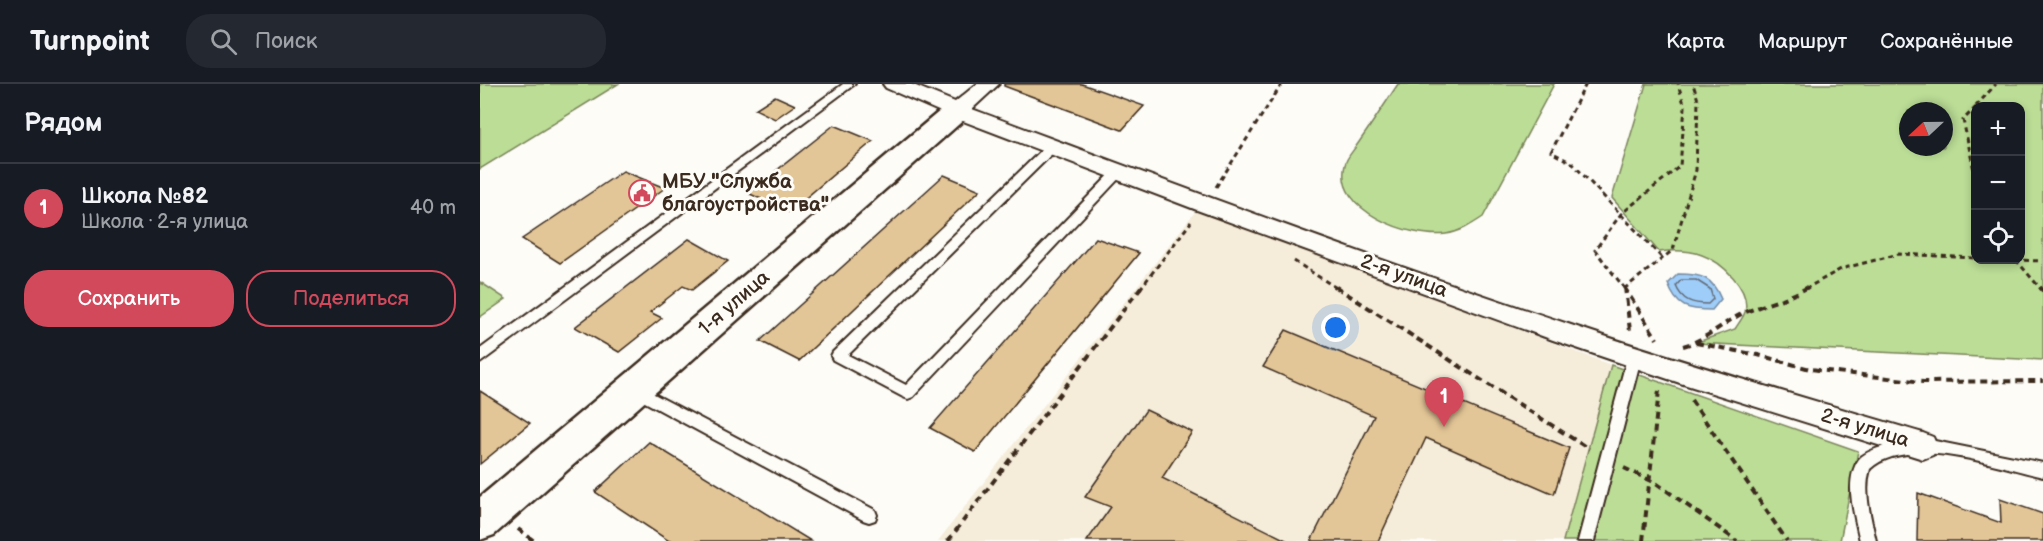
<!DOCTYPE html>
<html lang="ru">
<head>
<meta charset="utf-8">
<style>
  :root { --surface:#171b24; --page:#242831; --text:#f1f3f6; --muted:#9ea1a6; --line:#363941; --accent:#d1495b }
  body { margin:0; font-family:"Balsamiq Sans",sans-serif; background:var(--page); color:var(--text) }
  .controls { position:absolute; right:18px; top:18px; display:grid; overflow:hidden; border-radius:12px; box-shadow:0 3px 9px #0003 }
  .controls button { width:54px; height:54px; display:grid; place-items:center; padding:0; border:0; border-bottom:2px solid var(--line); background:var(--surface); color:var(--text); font:30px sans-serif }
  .compass { position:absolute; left:1419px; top:18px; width:54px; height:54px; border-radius:50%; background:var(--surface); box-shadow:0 3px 9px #0003; rotate:248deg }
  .you { position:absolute; left:856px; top:244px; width:21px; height:21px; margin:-15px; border:4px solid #fff; border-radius:50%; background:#1a73e8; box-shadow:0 0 0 9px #1a73e833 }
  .badge { display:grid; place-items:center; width:39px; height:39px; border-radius:50%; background:var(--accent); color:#fff; font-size:20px; font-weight:700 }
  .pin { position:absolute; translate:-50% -50px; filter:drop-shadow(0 2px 3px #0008) }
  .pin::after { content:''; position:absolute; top:32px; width:21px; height:18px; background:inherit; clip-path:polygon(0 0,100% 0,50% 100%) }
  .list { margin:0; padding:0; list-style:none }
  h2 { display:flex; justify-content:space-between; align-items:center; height:78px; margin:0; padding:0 24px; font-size:26px }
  h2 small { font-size:20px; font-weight:400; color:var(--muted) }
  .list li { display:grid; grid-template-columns:39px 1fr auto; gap:18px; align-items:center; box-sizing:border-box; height:90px; padding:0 24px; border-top:2px solid var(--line) }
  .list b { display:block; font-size:22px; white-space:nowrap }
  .list p { margin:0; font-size:20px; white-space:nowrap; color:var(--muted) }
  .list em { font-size:20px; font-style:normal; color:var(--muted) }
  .actions { display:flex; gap:12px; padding:18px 24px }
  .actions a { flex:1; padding:14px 0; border:2px solid var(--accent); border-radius:24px; text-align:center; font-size:21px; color:var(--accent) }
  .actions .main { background:var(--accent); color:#fff }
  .icon { flex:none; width:33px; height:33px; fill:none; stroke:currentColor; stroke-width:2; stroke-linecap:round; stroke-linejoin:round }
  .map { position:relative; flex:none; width:1563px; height:457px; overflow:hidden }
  header { display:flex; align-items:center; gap:36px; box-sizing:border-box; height:84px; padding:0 30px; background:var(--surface); border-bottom:2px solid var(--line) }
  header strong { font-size:28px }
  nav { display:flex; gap:33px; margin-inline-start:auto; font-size:21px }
  .search { width:420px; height:54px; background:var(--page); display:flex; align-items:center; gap:15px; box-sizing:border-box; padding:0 21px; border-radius:24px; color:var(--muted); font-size:22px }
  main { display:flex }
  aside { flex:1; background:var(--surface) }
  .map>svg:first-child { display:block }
  .built { fill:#f5ecda }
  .green { fill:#bbdd96; stroke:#7b845a; stroke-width:1.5; fill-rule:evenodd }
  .water { fill:#9ecdfa; stroke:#768ca2; stroke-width:1.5 }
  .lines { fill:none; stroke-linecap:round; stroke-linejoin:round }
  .shore { stroke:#636b76; stroke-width:1.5 }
  .building { fill:#e3c697; stroke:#3b2a1e; stroke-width:1.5 }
  .lane-casing { stroke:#3b2a1e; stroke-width:4 }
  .street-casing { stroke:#3b2a1e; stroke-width:4 }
  .secondary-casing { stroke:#3b2a1e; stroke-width:5 }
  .path-far1 { stroke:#3b2a1e; stroke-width:3; stroke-dasharray:5 4; stroke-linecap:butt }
  .path { stroke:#3b2a1e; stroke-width:4; stroke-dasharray:7 5; stroke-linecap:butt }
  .lane { fill:#fdfcf7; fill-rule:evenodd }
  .street { fill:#fdfcf7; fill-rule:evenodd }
  .secondary { fill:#fdfcf7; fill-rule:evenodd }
  .labels { text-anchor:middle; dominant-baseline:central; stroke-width:6; stroke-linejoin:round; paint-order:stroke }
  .poi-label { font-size:20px; font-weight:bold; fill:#3b2a1e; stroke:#fdfcf7; text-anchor:start }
  .street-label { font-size:20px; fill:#3b2a1e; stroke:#fdfcf7 }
</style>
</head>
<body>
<header>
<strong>Turnpoint</strong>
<div class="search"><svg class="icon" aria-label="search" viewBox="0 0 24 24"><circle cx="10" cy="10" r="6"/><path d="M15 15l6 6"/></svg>Поиск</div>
<nav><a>Карта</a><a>Маршрут</a><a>Сохранённые</a></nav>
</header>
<main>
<aside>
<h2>Рядом<small></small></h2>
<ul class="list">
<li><span class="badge">1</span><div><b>Школа №82</b><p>Школа · 2-я улица</p></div><em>40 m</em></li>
</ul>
<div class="actions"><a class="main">Сохранить</a><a>Поделиться</a></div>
</aside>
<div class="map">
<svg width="1563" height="457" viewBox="0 0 1563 457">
  <rect width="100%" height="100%" fill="#fdfcf7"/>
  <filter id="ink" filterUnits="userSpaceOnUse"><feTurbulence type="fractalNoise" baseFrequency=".0167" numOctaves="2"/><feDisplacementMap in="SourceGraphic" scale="12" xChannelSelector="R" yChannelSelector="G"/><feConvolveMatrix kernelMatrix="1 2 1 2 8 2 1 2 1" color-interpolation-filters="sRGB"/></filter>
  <g filter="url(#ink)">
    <!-- built -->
    <path class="built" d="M718 124 1131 281 1083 457H458Z"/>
    <!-- green -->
    <path class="green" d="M0 0H138L0 85Z
      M918 0H1074L1003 133C991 141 980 148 966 150 931 155 853 127 865 81 866 74 873 67 877 61 891 41 905 20 918 0Z
      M1166 0H1563V276L1215 259 1255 245C1258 240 1263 234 1265 228 1271 205 1242 178 1222 171 1208 166 1194 166 1179 168L1132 114ZM1540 22V176H1496V22ZM1428 27H1464V63H1428Z
      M0 198 26 215 0 233Z
      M1131 281 1378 367 1360 457H1083Z"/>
    <!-- water -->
    <path class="water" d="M1198 190C1222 190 1232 193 1241 215L1232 226C1208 226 1197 224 1188 200Z"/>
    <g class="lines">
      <!-- shore -->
      <path class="shore" d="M1201 196H1216L1230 205 1233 215 1228 220C1213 220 1202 217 1196 202Z"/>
    </g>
    <!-- building -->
    <path class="building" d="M524 0H602L664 22 642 46 524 2Z
      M295 12 315 21 295 35 275 25Z
      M354 41 393 57 309 128 268 109Z
      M143 87 185 104 80 179 42 155Z
      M464 91 500 106 319 277 280 257Z
      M616 154 659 169 495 368 450 344Z
      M209 155 248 177 212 206 203 202 170 228 182 234 139 268 95 243Z
      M806 246 1089 364 1074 410 946 354 898 457H831L894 332 783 283Z
      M0 307 50 339 0 380Z
      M666 326 712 348 682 394 808 457H607L631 423 605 413Z
      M169 358 331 457H189L115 408Z
      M1438 409 1521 439 1520 415 1563 430V457H1437Z"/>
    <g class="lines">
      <defs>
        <path id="lane" d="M363 0H375L0 279V265Z
          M573 58 577 59V65L368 271 426 301 636 84 640 83 646 87 433 313 428 315 423 313 353 276 351 272 353 268 569 59Z
          M1154 268 1159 270 1161 274 1114 457H1098L1147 274 1149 270Z
          M155 300 395 426 397 431 395 436 389 438 383 436 150 310 148 306 150 302Z
          M1445 355 1563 379V393C1519 383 1428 350 1390 385 1383 408 1391 434 1396 457H1380C1375 433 1363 397 1379 375 1385 368 1396 365 1404 362 1417 358 1431 355 1445 355Z"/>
        <path id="street" d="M403 0H431L475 18 497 0H519L492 25C691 99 889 174 1091 241 1207 280 1325 314 1443 349L1453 353 1457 362 1453 371 1443 375 1200 299 1073 256 717 126 470 32 406 4Z"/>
        <path id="secondary" d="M477 18 487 21 490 27 487 33 14 451 0 456V413L467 21Z"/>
      </defs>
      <!-- lane casing -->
      <use href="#lane" class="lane-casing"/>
      <!-- street casing -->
      <use href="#street" class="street-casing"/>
      <!-- secondary casing -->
      <use href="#secondary" class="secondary-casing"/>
      <!-- path-far1 -->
      <path class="path-far1" d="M1106 0 1071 68 1092 79 1183 175
        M1496 22 1516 0
        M1496 23 1483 36 1496 95
        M736 103 802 0
        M1535 176 1563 177
        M1536 176 1561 205
        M814 177 858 205
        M660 205 711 138
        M1144 205 1193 166 1216 86 1218 16 1213 0
        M1145 205 1115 166 1141 130 1200 82 1205 23 1198 0
        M1325 205 1361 185 1419 170 1496 174"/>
      <!-- path -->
      <path class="path" d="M856 203 1109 365
        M1144 203 1177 255
        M1145 203 1150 247
        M1560 203 1563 207
        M1216 259 1278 271 1330 285 1443 298 1563 297
        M1203 262C1227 256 1244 237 1266 228 1287 219 1308 215 1328 203
        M1211 316 1307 457
        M1144 384 1176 399 1257 457
        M38 445 54 457
        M468 457 661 203
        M1163 457 1179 306"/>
      <!-- lane -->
      <use href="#lane" class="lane"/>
      <!-- street -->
      <use href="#street" class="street"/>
      <!-- secondary -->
      <use href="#secondary" class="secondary"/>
    </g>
  </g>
  <!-- icons -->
  <defs>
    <symbol id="civic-ring" viewBox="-11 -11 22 22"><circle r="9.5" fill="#fdfcf7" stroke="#d1495b" stroke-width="1.5"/><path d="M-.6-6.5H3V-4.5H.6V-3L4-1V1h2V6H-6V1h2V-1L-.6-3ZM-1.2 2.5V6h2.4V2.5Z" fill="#d1495b"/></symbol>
  </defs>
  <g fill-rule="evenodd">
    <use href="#civic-ring" x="147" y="94" width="30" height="30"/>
  </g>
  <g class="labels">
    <!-- poi labels -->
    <g class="poi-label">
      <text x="182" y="98">МБУ "Служба<tspan x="182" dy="23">благоустройства"</tspan></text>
    </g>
    <!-- street labels -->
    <g class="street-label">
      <text transform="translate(924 192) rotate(20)">2-я улица</text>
      <text transform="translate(254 219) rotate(-41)">1-я улица</text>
      <text transform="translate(1385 344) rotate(17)">2-я улица</text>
    </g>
  </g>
</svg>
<div class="controls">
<button>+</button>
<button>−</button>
<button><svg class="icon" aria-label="locate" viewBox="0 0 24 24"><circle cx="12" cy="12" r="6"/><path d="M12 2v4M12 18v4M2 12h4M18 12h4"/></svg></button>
</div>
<svg class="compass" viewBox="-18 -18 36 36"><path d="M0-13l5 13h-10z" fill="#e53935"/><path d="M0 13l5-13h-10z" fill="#9ea1a6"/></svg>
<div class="you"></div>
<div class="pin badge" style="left:964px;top:343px">1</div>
</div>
</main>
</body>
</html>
